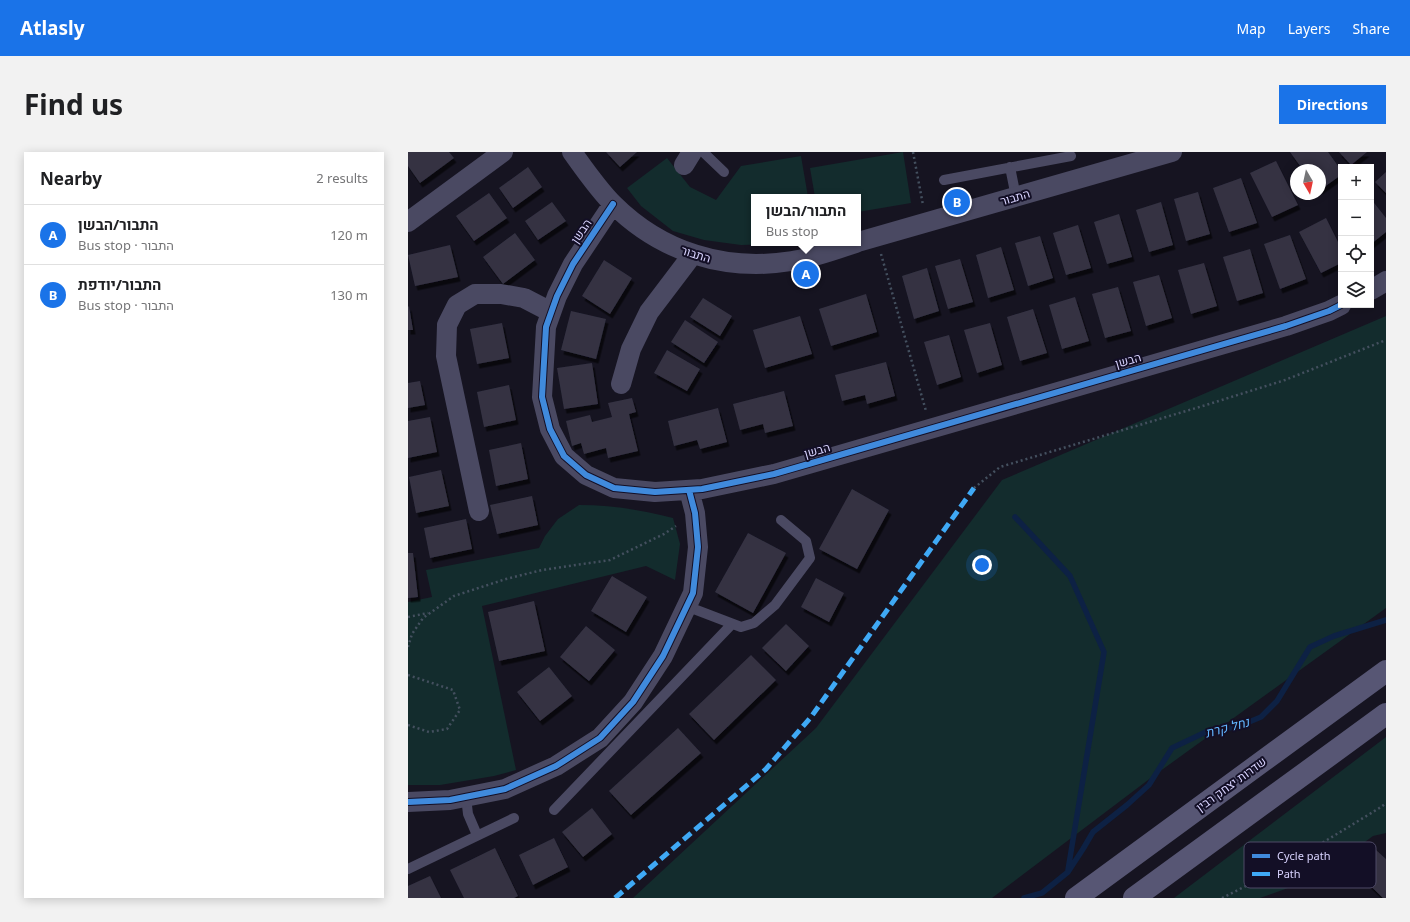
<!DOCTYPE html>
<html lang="en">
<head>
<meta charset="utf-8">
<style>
  :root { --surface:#fff; --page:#f2f2f2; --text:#202124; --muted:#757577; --line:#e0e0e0; --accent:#1a73e8 }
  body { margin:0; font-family:"Noto Sans",Heebo,sans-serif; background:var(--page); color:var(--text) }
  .controls { position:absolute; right:12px; top:12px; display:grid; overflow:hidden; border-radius:0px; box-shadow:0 2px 10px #0003 }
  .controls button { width:36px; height:36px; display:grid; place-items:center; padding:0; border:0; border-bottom:1px solid var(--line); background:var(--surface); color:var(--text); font:20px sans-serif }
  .compass { position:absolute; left:882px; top:12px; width:36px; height:36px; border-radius:50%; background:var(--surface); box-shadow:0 2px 10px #0003; rotate:171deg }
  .you { position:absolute; left:574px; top:413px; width:14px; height:14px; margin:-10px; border:3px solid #fff; border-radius:50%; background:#1a73e8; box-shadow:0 0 0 6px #1a73e833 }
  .badge { display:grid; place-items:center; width:26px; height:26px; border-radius:50%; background:var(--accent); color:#fff; font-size:13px; font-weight:700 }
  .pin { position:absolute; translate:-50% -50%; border:2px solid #fff; box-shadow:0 1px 4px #0006 }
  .popup { position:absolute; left:343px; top:42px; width:110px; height:52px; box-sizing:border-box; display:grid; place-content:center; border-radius:0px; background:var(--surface); filter:drop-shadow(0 1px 3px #0005); font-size:13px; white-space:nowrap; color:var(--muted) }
  .popup b { font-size:15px; color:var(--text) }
  .popup::after { content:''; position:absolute; left:50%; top:100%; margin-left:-8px; border:8px solid transparent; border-top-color:var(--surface) }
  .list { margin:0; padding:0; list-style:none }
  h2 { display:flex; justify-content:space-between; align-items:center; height:52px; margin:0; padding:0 16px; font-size:17px }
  h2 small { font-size:13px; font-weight:400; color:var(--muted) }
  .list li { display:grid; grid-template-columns:26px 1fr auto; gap:12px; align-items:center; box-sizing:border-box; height:60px; padding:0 16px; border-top:1px solid var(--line) }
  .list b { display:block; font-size:15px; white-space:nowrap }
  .list p { margin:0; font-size:13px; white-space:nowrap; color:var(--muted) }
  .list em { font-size:13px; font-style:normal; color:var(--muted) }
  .icon { flex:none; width:22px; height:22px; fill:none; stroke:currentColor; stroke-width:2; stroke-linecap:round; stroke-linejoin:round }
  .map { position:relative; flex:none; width:978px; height:746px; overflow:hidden; border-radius:0px }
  header { display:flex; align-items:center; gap:24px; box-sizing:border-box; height:56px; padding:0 20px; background:var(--accent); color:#fff }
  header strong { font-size:19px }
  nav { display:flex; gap:22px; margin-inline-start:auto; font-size:14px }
  .intro { display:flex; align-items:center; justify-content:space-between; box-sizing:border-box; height:96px; padding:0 24px }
  h1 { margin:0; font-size:28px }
  .button { padding:10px 18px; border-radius:0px; background:var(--accent); color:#fff; font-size:14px; font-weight:700 }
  main { display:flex; gap:24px; padding:0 24px }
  aside { flex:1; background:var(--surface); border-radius:0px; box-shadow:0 2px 10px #0003 }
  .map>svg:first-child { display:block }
  .green { fill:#132c2d }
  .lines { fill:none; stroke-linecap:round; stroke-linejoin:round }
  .stream { stroke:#0d2144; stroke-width:5.5 }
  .building { fill:#343243; filter:url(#shadow) }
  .path { stroke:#44505f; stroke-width:2.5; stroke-dasharray:2 3; stroke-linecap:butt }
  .service { stroke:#4a4962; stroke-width:10 }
  .minor { stroke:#4a4962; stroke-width:20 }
  .secondary { stroke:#575674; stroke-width:22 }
  .quiet { stroke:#3fa9f5; stroke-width:5; stroke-dasharray:10 5; stroke-linecap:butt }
  .cycleway-casing { stroke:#130f26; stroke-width:8 }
  .cycleway { stroke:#408adc; stroke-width:6 }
  .labels { text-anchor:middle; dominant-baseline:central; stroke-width:4; stroke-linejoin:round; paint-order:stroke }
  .street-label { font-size:12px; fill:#d9d4ff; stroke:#130f26 }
  .water-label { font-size:13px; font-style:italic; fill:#62b6ff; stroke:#130f26 }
  .key { fill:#130f26; stroke:#4e4a67; stroke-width:1 }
  .key-label { font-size:11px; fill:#d9d4ff }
</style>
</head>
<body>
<header>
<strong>Atlasly</strong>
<nav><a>Map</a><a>Layers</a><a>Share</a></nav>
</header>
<div class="intro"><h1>Find us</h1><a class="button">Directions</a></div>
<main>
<aside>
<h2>Nearby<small>2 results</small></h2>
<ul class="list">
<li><span class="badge">A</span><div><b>התבור/הבשן</b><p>Bus stop · התבור</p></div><em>120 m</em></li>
<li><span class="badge">B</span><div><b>התבור/יודפת</b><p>Bus stop · התבור</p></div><em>130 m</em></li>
</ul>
</aside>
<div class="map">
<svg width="978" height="746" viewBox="0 0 978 746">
  <defs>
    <filter id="shadow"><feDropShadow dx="2.5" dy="4.5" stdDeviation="0" flood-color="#0009"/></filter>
  </defs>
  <rect width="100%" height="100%" fill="#161421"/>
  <!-- green -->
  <path class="green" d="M495 0 503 51 450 60V45H407L402 16Z
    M393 4 400 45H346V91H367L364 92 333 93 296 88 265 79 233 54 219 36 259 6 282 35 308 48 333 14Z
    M978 164V456L744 625 584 746H225L408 576 594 328Z
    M171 353C203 353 234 358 265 366L272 392 267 428 238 414 74 454 108 618 86 624 32 633H0V450L24 445 18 418 131 396 137 384 150 367Z
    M978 585V681L965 684 908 726 852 746H766Z"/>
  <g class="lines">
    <!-- stream -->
    <path class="stream" d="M607 365 662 424 696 500 660 718
      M616 746 634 741 660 720 675 697 685 680 719 653 741 633 764 596 802 578 829 575 853 565 869 549 902 495 926 484 978 468"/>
  </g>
  <!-- building -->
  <path class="building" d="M0 0H41L46 6 12 31 0 14Z
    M198 0H229L212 15Z
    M882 0H920L933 18V23L912 38V18H895Z
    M931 0H959L943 13Z
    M868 9 890 53 864 65 842 21Z
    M120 15 134 35 105 56 91 36Z
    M978 20V41L967 30Z
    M833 26 849 71 821 80 805 36Z
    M790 40 802 82 778 89 766 47Z
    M81 41 99 66 66 89 48 64Z
    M963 47 978 66V80L963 92Z
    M144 50 158 69 130 88 117 69Z
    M753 50 765 93 741 100 728 58Z
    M711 62 724 105 699 112 686 70Z
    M918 66 933 96V111L913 121 891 80Z
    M670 73 683 116 658 123 645 81Z
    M107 81 127 108 95 132 75 105Z
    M882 83 898 127 872 137 856 92Z
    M632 84 645 126 620 134 607 91Z
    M42 93 50 125 7 134 0 103Z
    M593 95 606 138 580 146 568 103Z
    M842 97 855 141 829 149 815 105Z
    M552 107 565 150 540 157 527 114Z
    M196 108 224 126 202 162 174 144Z
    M796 111 809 154 783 162 770 118Z
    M519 116 531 159 506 167 494 124Z
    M751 123 764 166 738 174 725 130Z
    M710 135 723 179 697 186 684 142Z
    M458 142 469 180 423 194 411 157Z
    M667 145 681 189 654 197 641 153Z
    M295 146 324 164 312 184 282 165Z
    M1 154 5 178H0V155Z
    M625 157 639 201 612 209 599 165Z
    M163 159 198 167 188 207 153 198Z
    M392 164 404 202 357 216 345 178Z
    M277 168 310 190 296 211 263 190Z
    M94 171 101 206 69 212 62 177Z
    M582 171 594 213 569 221 556 178Z
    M541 183 553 225 529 233 516 190Z
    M259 198 292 217 279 239 246 221Z
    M478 210 487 244 459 252 457 243 434 249 427 223Z
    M184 211 190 252 156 257 149 216Z
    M12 229 17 253 0 256V231Z
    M101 233 108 268 76 275 69 240Z
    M376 239 385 274 357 281 355 272 332 278 325 252Z
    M224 246 228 260 221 262 230 299 200 306 198 296 176 302 173 291 164 294 158 269 182 263 184 270 204 265 200 251Z
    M310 256 319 290 292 297 289 288 266 294 260 269Z
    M22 265 29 300 0 306V269Z
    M113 291 120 327 88 334 81 298Z
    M33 318 41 354 8 361 1 325Z
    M444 337 481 358 449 417 411 397Z
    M124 344 130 373 89 382 82 353Z
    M58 367 64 397 22 406 16 376Z
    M340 381 378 401 345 461 307 440Z
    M0 401H5L10 445 0 446Z
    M204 424 239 445 218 480 183 459Z
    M408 426 436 441 421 470 393 455Z
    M126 449 137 499 91 509 80 460Z
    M378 472 401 494 378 519 354 496Z
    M178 474 207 498 181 529 152 505Z
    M343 503 368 528 306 588 281 562Z
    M141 515 164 544 132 569 109 540Z
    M270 576 293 601 223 663 201 639Z
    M184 656 204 682 175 705 154 680Z
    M146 686 160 715 125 733 111 703Z
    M87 696 110 744 106 746H56L42 718Z
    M968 698 978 707V746H975L946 718Z
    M22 724 33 746H0V734Z"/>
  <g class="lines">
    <!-- path -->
    <path class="path" d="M505 0 515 53
      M473 102 518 259
      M566 336 592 315 798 253 877 228 978 188
      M0 465 20 461
      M0 495 4 482 15 466 46 444 98 427 134 418 202 408 256 382 268 374
      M0 523 45 538 52 558 39 577 21 580 0 573
      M814 746C869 719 921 687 973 655L978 651"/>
    <!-- service -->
    <path class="service" d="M295 0 316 20
      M602 15 608 45
      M536 28 663 4
      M278 454 333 475 346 471 367 453 402 406 398 389 373 368
      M58 645 60 662 69 683
      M146 658 324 472
      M0 717 106 666"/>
    <!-- minor -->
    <path class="minor" d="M164 0C177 18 190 37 205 52 253 100 317 120 384 109 405 106 428 97 448 91
      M276 13 284 0
      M205 52 165 112 149 144 138 175 134 245 142 277 156 304 178 323 206 336 247 340 294 337 366 322 878 174 921 159 933 153
      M0 70 95 0
      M450 90 764 0
      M963 138 978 129
      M213 232 223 197 241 160 285 102
      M71 359 38 204 39 173 49 153 67 142H93L116 146 143 160
      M0 650 42 648 97 637 148 614 192 586 225 550 255 504 285 441 290 395 287 361 281 338"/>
    <!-- secondary -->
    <path class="secondary" d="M668 746 978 519
      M726 746 978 562"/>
    <!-- quiet -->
    <path class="quiet" d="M207 746 358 617 403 565 566 336"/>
    <defs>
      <path id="cycleway" d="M205 52 165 112 149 144 138 175 134 245 142 277 156 304 178 323 206 336 247 340 294 337 366 322 878 174 921 159 933 153
        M0 650 42 648 97 637 148 614 192 586 225 550 255 504 285 441 290 395 287 361 281 338"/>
    </defs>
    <!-- cycleway casing -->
    <use href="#cycleway" class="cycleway-casing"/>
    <!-- cycleway -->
    <use href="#cycleway" class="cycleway"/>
  </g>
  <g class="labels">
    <!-- street labels -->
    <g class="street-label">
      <text transform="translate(607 45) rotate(-16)">התבור</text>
      <text transform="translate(173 79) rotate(-56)">הבשן</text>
      <text transform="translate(288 102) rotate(17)">התבור</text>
      <text transform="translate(720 208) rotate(-16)">הבשן</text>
      <text transform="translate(409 298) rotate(-16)">הבשן</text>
      <text transform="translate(823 632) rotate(-36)">שדרות יצחק רבין</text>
    </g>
    <!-- water labels -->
    <g class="water-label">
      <text transform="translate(819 575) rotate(-15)">נחל קרת</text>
    </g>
  </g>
  <!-- legend -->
  <rect x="836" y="690" width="132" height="46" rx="6" class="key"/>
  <rect x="844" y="702" width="18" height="4" fill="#408adc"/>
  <rect x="844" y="720" width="18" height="4" fill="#3fa9f5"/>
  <g class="key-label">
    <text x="869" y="708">Cycle path</text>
    <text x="869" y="726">Path</text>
  </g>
</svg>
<div class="controls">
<button>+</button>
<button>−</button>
<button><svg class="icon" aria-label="locate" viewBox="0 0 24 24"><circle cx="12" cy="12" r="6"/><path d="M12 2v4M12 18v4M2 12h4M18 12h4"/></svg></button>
<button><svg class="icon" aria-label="layers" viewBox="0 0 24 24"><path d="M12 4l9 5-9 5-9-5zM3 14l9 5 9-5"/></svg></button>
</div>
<svg class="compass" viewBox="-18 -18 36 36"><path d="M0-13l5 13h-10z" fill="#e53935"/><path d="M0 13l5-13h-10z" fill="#757577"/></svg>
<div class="you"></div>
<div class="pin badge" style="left:398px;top:122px">A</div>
<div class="popup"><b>התבור/הבשן</b>Bus stop</div>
<div class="pin badge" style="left:549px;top:50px">B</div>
</div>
</main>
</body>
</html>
